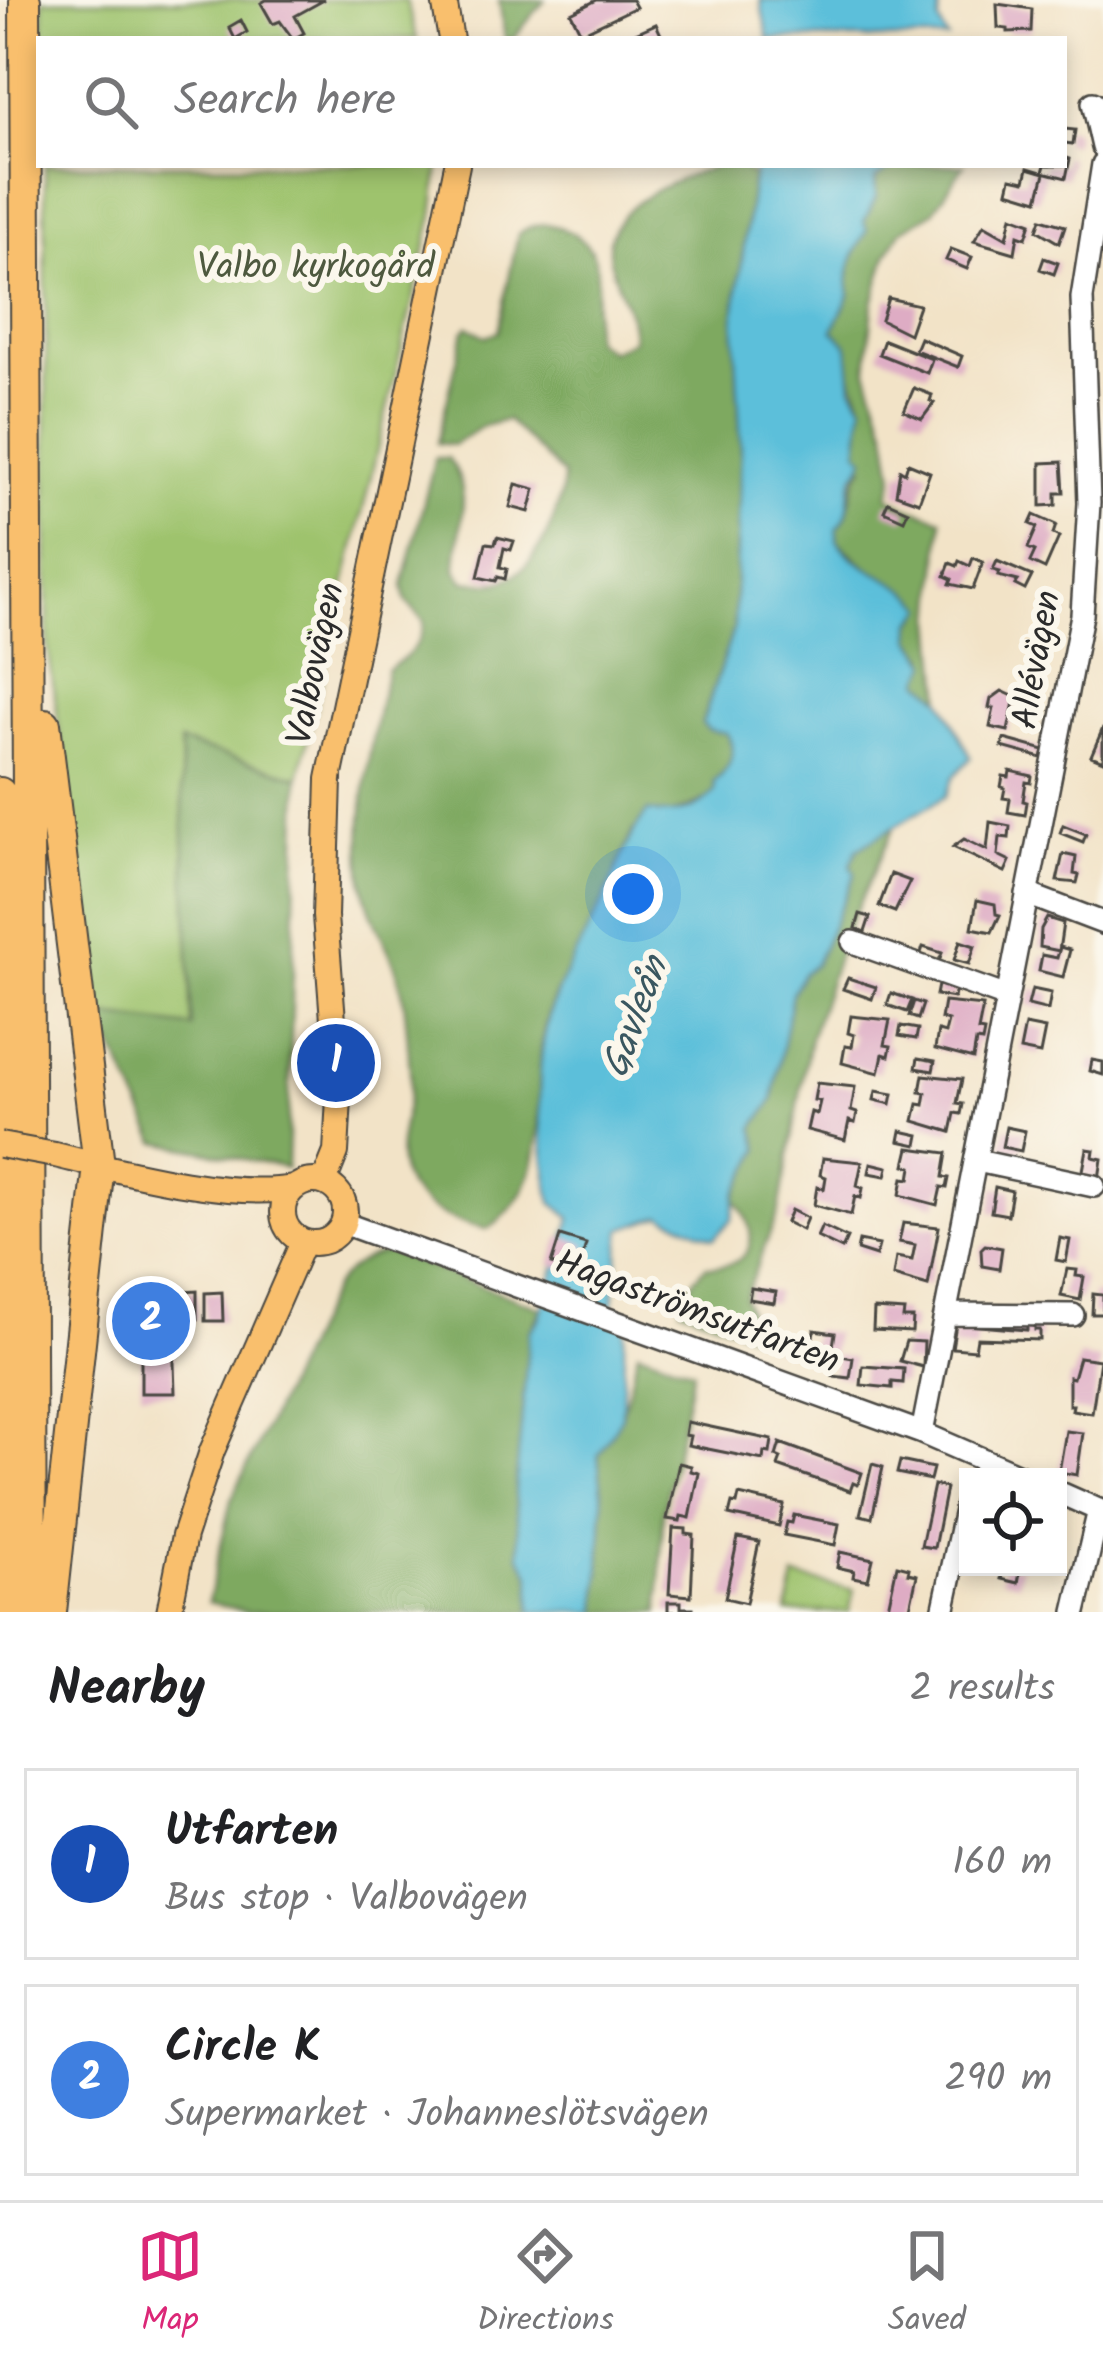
<!DOCTYPE html>
<html lang="en">
<head>
<meta charset="utf-8">
<style>
  :root { --surface:#fff; --page:#f6f6f6; --text:#202124; --muted:#757577; --line:#e0e0e0; --accent:#db2777 }
  body { margin:0; font-family:Kalam,sans-serif; background:var(--page); color:var(--text) }
  .controls { position:absolute; right:36px; bottom:36px; display:grid; overflow:hidden; border-radius:0px; box-shadow:0 6px 18px #0003 }
  .controls button { width:108px; height:108px; display:grid; place-items:center; padding:0; border:0; border-bottom:3px solid var(--line); background:var(--surface); color:var(--text); font:60px sans-serif }
  .you { position:absolute; left:633px; top:894px; width:42px; height:42px; margin:-30px; border:9px solid #fff; border-radius:50%; background:#1a73e8; box-shadow:0 0 0 18px #1a73e833 }
  .badge { display:grid; place-items:center; width:78px; height:78px; border-radius:50%; background:var(--accent); color:#fff; font-size:39px; font-weight:700 }
  .pin { position:absolute; translate:-50% -50%; border:6px solid #fff; box-shadow:0 3px 12px #0006 }
  .list { margin:0; padding:0; list-style:none }
  h2 { display:flex; justify-content:space-between; align-items:center; height:156px; margin:0; padding:0 48px; font-size:51px }
  h2 small { font-size:39px; font-weight:400; color:var(--muted) }
  .list li { display:grid; grid-template-columns:78px 1fr auto; gap:36px; align-items:center; box-sizing:border-box; height:192px; margin:0 24px 24px; padding:0 24px; border:3px solid var(--line); border-radius:0px }
  .list b { display:block; font-size:45px; white-space:nowrap }
  .list p { margin:0; font-size:39px; white-space:nowrap; color:var(--muted) }
  .list em { font-size:39px; font-style:normal; color:var(--muted) }
  .icon { flex:none; width:66px; height:66px; fill:none; stroke:currentColor; stroke-width:2; stroke-linecap:round; stroke-linejoin:round }
  .map { position:relative; flex:none; width:1103px; height:1612px; overflow:hidden }
  .search { position:absolute; background:var(--surface); box-shadow:0 6px 18px #0003; left:36px; right:36px; top:36px; height:132px; display:flex; align-items:center; gap:30px; box-sizing:border-box; padding:0 42px; border-radius:0px; color:var(--muted); font-size:45px }
  .sheet { height:588px; background:var(--surface) }
  nav { display:flex; justify-content:space-around; align-items:center; box-sizing:border-box; height:168px; border-top:3px solid var(--line); background:var(--surface); font-size:33px; color:var(--muted) }
  nav a { display:grid; justify-items:center; gap:6px }
  nav .on { color:var(--accent) }
  .map>svg:first-child { display:block }
  .green { fill:#9ec36d; stroke:#64774c; stroke-width:3 }
  .forest { fill:#7ea960; stroke:#546a46; stroke-width:3 }
  .water { fill:#5cbfda; stroke:#447582; stroke-width:3 }
  .building { fill:#deacc4 }
  .lines { fill:none; stroke-linecap:round; stroke-linejoin:round }
  .minor-casing { stroke:#494742; stroke-width:26 }
  .major-casing { stroke:#494742; stroke-width:28 }
  .highway-casing { stroke:#494742; stroke-width:34 }
  .minor { stroke:#fff; stroke-width:21 }
  .major { stroke:#f9bf6d; stroke-width:24 }
  .highway { stroke:#f9bf6d; stroke-width:30 }
  .major-bridge-casing { stroke:#494742; stroke-width:28; stroke-linecap:butt }
  .major-bridge { stroke:#f9bf6d; stroke-width:24 }
  .labels { text-anchor:middle; dominant-baseline:central; stroke-width:12; stroke-linejoin:round; paint-order:stroke }
  .park-label { font-size:36px; fill:#4e593f; stroke:#fbf7ec }
  .street-label { font-size:36px; fill:#2b2b2b; stroke:#fbf7ec }
  .water-label { font-size:39px; font-style:italic; fill:#3a5760; stroke:#fbf7ec }
</style>
</head>
<body>
<div class="map">
<svg width="1103" height="1612" viewBox="0 0 1103 1612">
  <rect width="100%" height="100%" fill="#fbf7ec"/>
  <filter id="ink" filterUnits="userSpaceOnUse"><feTurbulence type="fractalNoise" baseFrequency=".00833" numOctaves="2"/><feDisplacementMap in="SourceGraphic" scale="24" xChannelSelector="R" yChannelSelector="G"/><feConvolveMatrix kernelMatrix="1 2 1 2 8 2 1 2 1" color-interpolation-filters="sRGB"/></filter>
  <filter id="wash" filterUnits="userSpaceOnUse"><feTurbulence type="fractalNoise" baseFrequency=".004" numOctaves="4" result="noise"/><feDisplacementMap in="SourceGraphic" scale="48" xChannelSelector="R" yChannelSelector="G"/><feGaussianBlur stdDeviation="2.7" result="paint"/><feColorMatrix in="noise" values="0 0 0 0 0 0 0 0 0 0 0 0 0 0 0 0 0 1.4 0 .05"/><feComposite in="paint" operator="in"/></filter>
  <g filter="url(#wash)">
    <rect width="100%" height="100%" fill="#f2e3c7"/>
    <!-- green -->
    <path class="green" d="M43 0H406L417 39H43Z
      M45 165H439L433 216 299 777 180 743 192 1028 98 1015 48 647Z
      M795 1577 854 1590 849 1612H787Z"/>
    <!-- forest -->
    <path class="forest" d="M499 0H545L513 39H505Z
      M722 165 741 167 753 177 734 318 741 450 734 627 702 723 709 730 727 733C737 753 731 768 714 782L715 791 709 799 633 830C619 864 605 899 588 932 572 965 549 997 543 1034 531 1103 559 1182 487 1229 457 1223 418 1210 404 1179 390 1145 413 1105 410 1071 407 1038 407 1003 397 972 388 943 369 918 364 887 354 826 372 731 387 670 407 657 422 645 424 621L406 601 403 585 435 458H448C476 492 456 531 456 570L464 581C477 582 491 586 503 581 537 570 563 508 563 475L507 420 483 426 453 445 437 443 464 331 468 326 486 337 498 331 518 234C533 223 546 221 563 229 619 252 588 298 594 340L610 351 633 340C633 312 616 287 610 259 599 205 683 176 722 165Z
      M895 165H964L933 212 901 231 887 255 873 303 867 370 887 431 894 476 889 496 907 507 942 519 934 620 942 699 921 681 927 657 912 638 913 622 920 616 837 540V529C855 510 847 485 864 467L858 451 863 405 833 330 850 294C844 270 855 251 867 231L864 222 876 197 875 179Z
      M180 742 299 777 287 1168 157 1142 98 1015 192 1027Z
      M896 823 844 936 810 1039 779 1211 744 1298 759 1338 680 1308 693 1280 706 1266C755 1269 762 1235 735 1200 742 1175 765 1155 754 1128L773 1100 792 993 803 973 815 964 855 874 851 865 857 849Z
      M388 1252 542 1308 529 1332 520 1556 531 1575 532 1612H247L208 1602 231 1500 333 1287C349 1268 362 1256 388 1252Z
      M638 1351 693 1370 663 1514 659 1612H598L603 1504 598 1456 622 1416Z"/>
    <!-- water -->
    <path class="water" d="M760 0H940L939 22 948 39H768Z
      M755 165H895L875 179 876 197 864 222 867 231C855 251 844 270 850 294L833 330 848 346 852 387 863 405 858 451 865 457C863 465 858 470 854 476 845 496 854 511 837 529V540C858 574 902 577 926 608L913 622 912 638 929 663 921 681 942 699 971 758 954 776 946 796 857 849 851 865 855 874 815 964 803 973 792 993 773 1100 754 1128 760 1150 736 1194 732 1219 714 1238 662 1215 622 1229 611 1319 625 1326 622 1416 598 1456 603 1504 598 1612H531V1575L520 1556 515 1492 529 1332 539 1319 571 1218 552 1203C539 1136 530 1057 557 993 569 962 588 932 603 902 617 871 626 838 648 811 671 818 700 811 715 791L714 782C731 768 737 753 727 733L709 730 702 724 734 627 741 450 734 318Z"/>
    <g id="blocks">
      <!-- building -->
      <path class="building" d="M266 0H324L295 16 304 33 293 39 280 21 273 24 261 3Z
        M597 0H632L636 7 581 33 571 13Z
        M997 4 1032 9 1031 31 1008 32V29L998 28Z
        M241 20 247 32 235 39 229 27Z
        M656 24 663 39H633L631 35Z
        M1064 129 1075 130 1073 144 1064 143Z
        M1064 157 1070 159 1066 178 1043 172 1045 165H1064Z
        M1028 168 1045 173 1038 200 1008 191 1011 178 1025 181Z
        M1012 216 1031 223 1026 238 1018 235 1015 253 974 241 984 225 1007 238Z
        M1041 219 1065 226 1059 243 1037 230Z
        M951 249 972 257 967 269 946 260Z
        M1044 258 1058 263 1054 274 1040 269Z
        M888 298 919 305 909 334 881 320Z
        M920 338 962 356 958 367 915 350Z
        M884 340 932 359 927 373 879 354Z
        M914 388 932 395 930 401 934 403 922 419 904 411Z
        M1062 462 1064 493H1056V505L1041 506V463Z
        M908 463 930 472 919 502 896 494 900 470 905 473Z
        M516 484 535 489 529 512 510 507Z
        M888 502 908 511 904 520 884 511Z
        M1034 515 1056 525 1053 534 1059 537 1045 569 1030 562 1035 551 1028 548 1037 527 1030 524Z
        M497 537 514 541 511 550 504 548 500 567 507 569 505 579 498 577 496 581 478 577 486 543 495 544Z
        M973 558 983 562 973 589 950 584 952 579 945 576 950 563 957 566 959 561 970 566Z
        M997 561 1032 576 1025 590 1015 585 1018 581 998 576 1000 572 993 570Z
        M1002 691 1015 697 1008 731 990 727 994 708H989L991 699Z
        M1103 728V761L1091 756Z
        M1004 739 1044 750 1042 758 1002 747Z
        M1010 771 1032 776 1031 783 1026 782 1023 801 1027 802 1025 815 1008 812 1010 799 1003 798 1005 788 1001 787 1003 776 1009 777Z
        M990 822 1010 826 1009 838 1000 837 998 855 1010 861 1005 872 953 847 964 839 987 850Z
        M1063 825 1086 834 1083 842 1060 833Z
        M1063 854 1076 857 1074 874 1079 875 1077 883 1057 881Z
        M891 874 910 881 895 912 879 906Z
        M977 900 995 904 996 914 1000 915 992 932 972 928Z
        M860 914 870 917 865 932 856 928Z
        M1047 918 1063 923 1059 951 1060 947 1070 950 1063 977 1039 971 1042 955 1057 958 1059 951 1040 947 1041 929Z
        M960 941 975 946 969 964 954 960Z
        M923 947 942 953 938 963 920 956Z
        M848 978 876 987 872 999 843 989Z
        M938 985 956 988 954 998 936 995Z
        M1032 989 1051 993 1048 1010 1028 1005Z
        M891 993 912 1000 907 1012 887 1005Z
        M914 1001 923 1004 918 1019 909 1016Z
        M944 1002 983 1006 978 1031 984 1032 982 1042 976 1041 973 1059 935 1049 938 1031 945 1033 948 1021 941 1019Z
        M851 1016 890 1020 885 1045 891 1046 889 1056 883 1054 879 1073 842 1063 845 1046 852 1047 854 1035 848 1033Z
        M1025 1025 1045 1029 1040 1054 1020 1050Z
        M901 1026 918 1029 916 1039 899 1036Z
        M918 1058 935 1061 933 1071 916 1068Z
        M1092 1060 1103 1062V1075L1090 1071Z
        M923 1075 962 1079 957 1103 963 1104 961 1114 955 1113 951 1132 914 1121 918 1104 924 1105 926 1093 920 1092Z
        M817 1083 855 1087 851 1111 857 1113 855 1123 849 1121 845 1140 807 1130 811 1112 817 1114 820 1101 814 1100Z
        M876 1091 893 1094 891 1104 874 1100Z
        M1006 1127 1025 1131 1021 1151 1002 1147Z
        M901 1131 919 1135 917 1145 899 1141Z
        M909 1148 947 1153 943 1177 949 1178 947 1188 941 1187 937 1205 900 1195 903 1178 910 1179 912 1167 905 1165Z
        M1087 1149 1094 1150 1093 1157 1102 1159 1099 1179 1082 1176Z
        M823 1158 862 1162 857 1186 863 1188 861 1198 855 1196 851 1215 814 1205 817 1187 824 1189 826 1177 820 1175Z
        M871 1163 888 1167 886 1176 869 1173Z
        M995 1187 1012 1191 1008 1215 991 1212Z
        M791 1210 807 1218 802 1230 786 1222Z
        M903 1223 939 1227 928 1286 893 1276 896 1257 912 1260 915 1245 899 1242Z
        M822 1226 847 1238 842 1249 817 1237Z
        M560 1236 586 1244 578 1272 551 1264Z
        M1060 1238 1070 1240 1066 1262 1056 1260Z
        M859 1241 879 1245 876 1256 857 1250Z
        M985 1245 1002 1248 999 1269 982 1266 981 1249Z
        M1067 1269 1077 1270 1076 1276 1084 1277 1080 1300 1061 1296Z
        M751 1288 776 1292 774 1303 749 1299Z
        M197 1291V1319H184V1292Z
        M222 1292 223 1321H205V1293Z
        M1093 1294 1103 1295V1314H1092Z
        M129 1305H172L175 1393H141V1337H130Z
        M874 1309 904 1311 903 1318H913L912 1332 873 1330Z
        M956 1324 1027 1330V1325L1035 1326V1330H1040V1340L977 1338 975 1350 952 1348Z
        M814 1330 835 1333 831 1359 810 1356Z
        M780 1334 797 1337 796 1353 775 1349Z
        M906 1341 924 1342 923 1367 900 1361Z
        M836 1355 853 1358 850 1378 833 1376Z
        M1079 1357 1100 1360 1092 1413 1072 1410 1073 1405H1069V1377L1073 1378Z
        M863 1366 904 1369 903 1383 892 1382V1388L861 1385Z
        M687 1422 772 1440 770 1453 764 1452 763 1460 688 1445 690 1436 685 1435Z
        M1066 1431 1083 1433 1077 1475 1059 1472Z
        M780 1443 862 1473 858 1485 853 1483 850 1491 778 1466 781 1458 776 1456Z
        M900 1461 933 1468 930 1480 897 1473Z
        M679 1463 691 1466V1471L699 1473 690 1518 681 1516 680 1521 667 1519Z
        M872 1464 883 1467 872 1518 860 1515Z
        M934 1485 946 1488 934 1548 921 1546Z
        M739 1495 784 1505 779 1526 729 1515 732 1503 737 1504Z
        M794 1515 839 1524 835 1545 784 1535 787 1522 792 1523Z
        M673 1528 686 1529V1534L694 1535 691 1596 669 1594Z
        M738 1538 759 1542 746 1603 725 1598Z
        M840 1552 873 1559 868 1580 853 1577 854 1571 837 1567Z
        M897 1565 909 1568 908 1573 917 1575 909 1612H887Z
        M1004 1567H1021L1018 1583 1001 1579Z
        M668 1602H681V1608H693V1612H668Z"/>
    </g>
  </g>
  <g filter="url(#ink)">
    <use href="#blocks" fill-opacity="0" stroke="#494742" stroke-width="3"/>
    <g class="lines">
      <defs>
        <path id="minor" d="M1093 103 1103 147
          M1027 894 1103 923
          M853 942 1007 997
          M977 1161 1094 1186
          M343 1223 922 1433 1023 1477
          M947 1314 1073 1315
          M922 1433 1082 615 1089 503 1082 298 1103 164
          M1058 1492 1103 1512
          M943 1612 968 1496
          M1075 1612 1099 1510"/>
        <path id="major" d="M444 0 451 39
          M55 1155C122 1171 227 1199 293 1188
          M283 1212a31 31 0 1 1 62 0a31 31 0 1 1-62 0Z
          M324 1182 336 1152 339 1098 325 916 329 779 457 165
          M169 1612 184 1536 212 1451 303 1242"/>
        <path id="highway" d="M25 0 31 1612
          M45 724 99 1165 51 1612
          M0 793 4 1612"/>
      </defs>
      <!-- minor casing -->
      <use href="#minor" class="minor-casing"/>
      <!-- major casing -->
      <use href="#major" class="major-casing"/>
      <!-- highway casing -->
      <use href="#highway" class="highway-casing"/>
      <!-- minor -->
      <use href="#minor" class="minor"/>
      <!-- major -->
      <use href="#major" class="major"/>
      <!-- highway -->
      <use href="#highway" class="highway"/>
      <defs>
        <path id="major-bridge" d="M0 1145 55 1155"/>
      </defs>
      <!-- major-bridge casing -->
      <use href="#major-bridge" class="major-bridge-casing"/>
      <!-- major-bridge -->
      <use href="#major-bridge" class="major-bridge"/>
    </g>
  </g>
  <g class="labels">
    <!-- park labels -->
    <g class="park-label">
      <text x="316" y="268">Valbo kyrkogård</text>
    </g>
    <!-- street labels -->
    <g class="street-label">
      <text transform="translate(1038 660) rotate(-80)">Allévägen</text>
      <text transform="translate(317 664) rotate(-78)">Valbovägen</text>
      <text transform="translate(697 1313) rotate(20)">Hagaströmsutfarten</text>
    </g>
    <!-- water labels -->
    <g class="water-label">
      <text transform="translate(637 1018) rotate(-70)">Gavleån</text>
    </g>
  </g>
</svg>
<div class="controls">
<button><svg class="icon" aria-label="locate" viewBox="0 0 24 24"><circle cx="12" cy="12" r="6"/><path d="M12 2v4M12 18v4M2 12h4M18 12h4"/></svg></button>
</div>
<div class="you"></div>
<div class="pin badge" style="left:336px;top:1063px;background:#1a4fb4">1</div>
<div class="pin badge" style="left:151px;top:1321px;background:#3f7fe0">2</div>
<div class="search"><svg class="icon" aria-label="search" viewBox="0 0 24 24"><circle cx="10" cy="10" r="6"/><path d="M15 15l6 6"/></svg>Search here</div>
</div>
<section class="sheet">
<h2>Nearby<small>2 results</small></h2>
<ul class="list">
<li><span class="badge" style="background:#1a4fb4">1</span><div><b>Utfarten</b><p>Bus stop · Valbovägen</p></div><em>160 m</em></li>
<li><span class="badge" style="background:#3f7fe0">2</span><div><b>Circle K</b><p>Supermarket · Johanneslötsvägen</p></div><em>290 m</em></li>
</ul>
</section>
<nav>
<a class="on"><svg class="icon" aria-label="map" viewBox="0 0 24 24"><path d="M3 6l6-2 6 2 6-2v14l-6 2-6-2-6 2zM9 4v14M15 6v14"/></svg>Map</a>
<a><svg class="icon" aria-label="directions" viewBox="0 0 24 24"><path d="M12 3l9 9-9 9-9-9zM9 14v-3h6M13 9l2 2-2 2"/></svg>Directions</a>
<a><svg class="icon" aria-label="saved" viewBox="0 0 24 24"><path d="M7 4h10v16l-5-4-5 4z"/></svg>Saved</a>
</nav>
</body>
</html>
